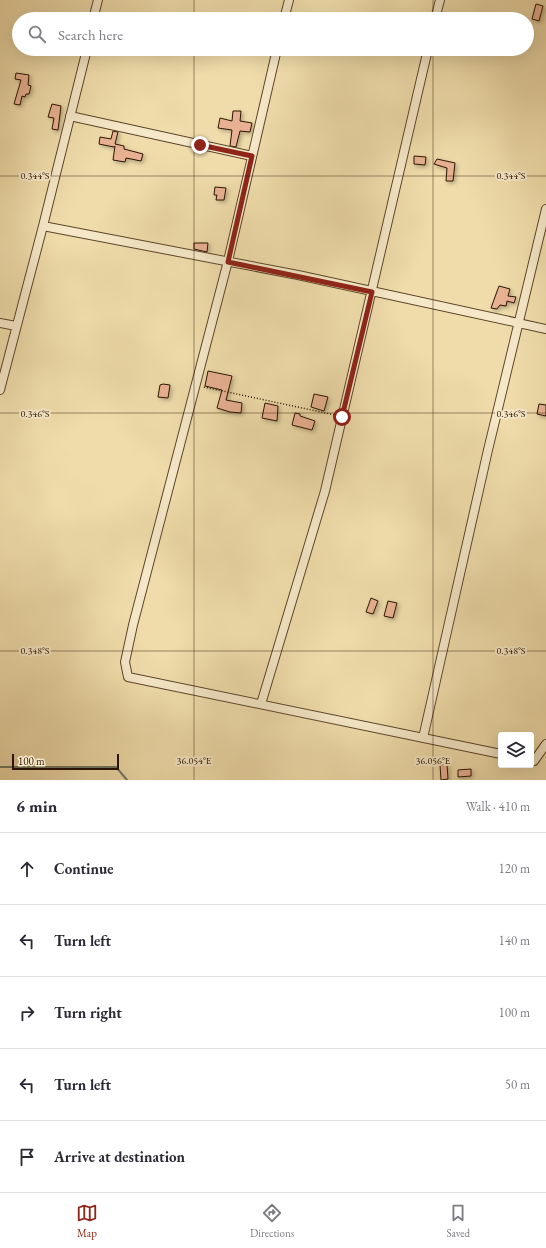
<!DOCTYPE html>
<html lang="en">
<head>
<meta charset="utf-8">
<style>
  :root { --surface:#fff; --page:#f7f7f7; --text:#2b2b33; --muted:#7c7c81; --line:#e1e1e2; --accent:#8f2418 }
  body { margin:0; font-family:"EB Garamond",serif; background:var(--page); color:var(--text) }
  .controls { position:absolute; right:12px; bottom:12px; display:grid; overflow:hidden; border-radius:4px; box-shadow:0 4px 16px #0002 }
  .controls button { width:36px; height:36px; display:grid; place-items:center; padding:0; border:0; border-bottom:1px solid var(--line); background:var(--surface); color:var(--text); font:20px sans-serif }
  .scale { position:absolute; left:12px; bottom:10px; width:107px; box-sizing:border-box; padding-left:4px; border:2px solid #2c1400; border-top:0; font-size:11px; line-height:14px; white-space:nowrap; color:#2c1400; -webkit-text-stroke:3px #f5e8c8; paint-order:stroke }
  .stop { position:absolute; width:12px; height:12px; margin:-9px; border:3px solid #8f2418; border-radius:50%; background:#fff }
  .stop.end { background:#8f2418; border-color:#fff; box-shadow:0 1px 4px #0008 }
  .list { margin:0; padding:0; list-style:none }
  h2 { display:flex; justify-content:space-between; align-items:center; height:52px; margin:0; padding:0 16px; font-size:17px }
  h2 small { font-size:13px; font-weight:400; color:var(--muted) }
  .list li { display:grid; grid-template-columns:26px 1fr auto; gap:12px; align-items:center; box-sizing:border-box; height:72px; padding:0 16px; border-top:1px solid var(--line) }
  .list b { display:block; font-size:15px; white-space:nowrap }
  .list em { font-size:13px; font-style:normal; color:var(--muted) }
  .icon { flex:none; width:22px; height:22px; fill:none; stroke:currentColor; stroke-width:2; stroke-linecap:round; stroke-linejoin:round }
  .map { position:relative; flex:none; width:546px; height:780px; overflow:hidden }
  .search { position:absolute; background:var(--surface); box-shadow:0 4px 16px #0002; left:12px; right:12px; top:12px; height:44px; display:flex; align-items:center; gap:10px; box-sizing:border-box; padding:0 14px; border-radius:22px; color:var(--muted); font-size:15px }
  .sheet { height:412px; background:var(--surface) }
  nav { display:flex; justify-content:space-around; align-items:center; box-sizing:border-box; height:56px; border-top:1px solid var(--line); background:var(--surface); font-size:11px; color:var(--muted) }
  nav a { display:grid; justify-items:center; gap:2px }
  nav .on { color:var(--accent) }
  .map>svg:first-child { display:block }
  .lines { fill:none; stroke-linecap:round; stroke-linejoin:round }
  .stream { stroke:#6e7965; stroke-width:2 }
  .building { fill:#e8b193; stroke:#2c1400; filter:url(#shadow) }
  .minor-casing { stroke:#5d462a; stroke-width:10 }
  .path { stroke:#2c1400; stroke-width:1.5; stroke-dasharray:1 2; stroke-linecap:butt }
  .minor { stroke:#f5e8c8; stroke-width:8 }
  .route { stroke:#8f2418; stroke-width:5 }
  .ticks { fill:none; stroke:#2c1400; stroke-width:1; stroke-opacity:0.45 }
  .ticks-label { font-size:10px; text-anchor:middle; fill:#2c1400; stroke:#f5e8c8; stroke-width:4; stroke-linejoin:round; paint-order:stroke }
</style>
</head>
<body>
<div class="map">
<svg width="546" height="780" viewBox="0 0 546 780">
  <defs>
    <filter id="shadow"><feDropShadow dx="2" dy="2" stdDeviation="2" flood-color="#0004"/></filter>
  </defs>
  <rect width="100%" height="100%" fill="#efdcaa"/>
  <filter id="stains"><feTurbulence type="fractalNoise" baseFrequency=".005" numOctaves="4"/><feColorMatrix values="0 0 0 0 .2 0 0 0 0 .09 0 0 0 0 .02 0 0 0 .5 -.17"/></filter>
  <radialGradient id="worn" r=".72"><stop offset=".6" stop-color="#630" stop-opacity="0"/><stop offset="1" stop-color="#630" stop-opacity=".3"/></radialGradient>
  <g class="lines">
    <!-- stream -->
    <path class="stream" d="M0 767H116L127 780"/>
  </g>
  <!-- building -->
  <path class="building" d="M536 4 543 6 539 21 532 19Z
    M16 73 29 75 28 85 31 86 29 94H26L25 97 22 96 20 105 14 104 21 80 15 79Z
    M52 104 61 106 58 130 52 129 54 118 48 117Z
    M233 111H241L240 121 252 123 250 132 240 131 236 147 230 146 232 130 218 128 220 118 232 121Z
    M113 131 118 132 115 144 124 146V149L143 154 141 161 126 158 125 162 113 160 115 146 114 147 99 144 100 137 111 139Z
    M414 156 426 157 425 165 414 164Z
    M437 159 455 163 453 181H446L447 168 434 164Z
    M215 187 226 188 224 200H216L217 195H214Z
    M194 243H208L207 252 194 249Z
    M499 286 510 289 508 296 516 297 514 303 507 301 506 306 500 305 497 309 491 308Z
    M208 371 232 376 226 400 242 403 241 413 230 412 217 408 222 390 205 386Z
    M163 384 170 385 168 398 158 397 160 385Z
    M314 394 328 397 324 411 311 407Z
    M265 403 278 406 277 421 262 418Z
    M539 404 546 405V416L537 414Z
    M295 413 300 414V416L315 421 312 430 292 425Z
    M371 598 378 601 373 614 366 612Z
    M388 601 397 603 393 618 384 616Z
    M447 764 448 779 441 780 440 765Z
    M471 769V776L458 777V770Z"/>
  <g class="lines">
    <defs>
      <path id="minor" d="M93 19 98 0
        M284 19 289 0
        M435 19 440 0
        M277 49 228 261 133 625 125 662 128 677 501 754
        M70 116 252 156
        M43 226 87 49
        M0 323 16 326
        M0 390 43 226 298 275 546 329
        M261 704 325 491 428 49
        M423 738 488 450 546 209
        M531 760 534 761 546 744"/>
    </defs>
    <!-- minor casing -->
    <use href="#minor" class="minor-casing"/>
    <!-- path -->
    <path class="path" d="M204 387 335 415"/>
    <!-- minor -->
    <use href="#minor" class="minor"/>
  </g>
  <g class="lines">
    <!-- route -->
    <path class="route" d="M200 145 252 156 228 262 372 292 342 417"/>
  </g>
  <!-- ticks -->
  <path class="ticks" d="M194 0V19M433 0V19M194 49V780M433 49V780M0 176H546M0 413H546M0 651H546"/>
  <g class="ticks-label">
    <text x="35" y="179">0.344°S</text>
    <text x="511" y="179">0.344°S</text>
    <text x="35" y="417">0.346°S</text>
    <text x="511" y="417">0.346°S</text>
    <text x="35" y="654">0.348°S</text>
    <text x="511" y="654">0.348°S</text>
    <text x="194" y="764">36.054°E</text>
    <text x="433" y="764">36.056°E</text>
  </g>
  <rect width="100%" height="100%" filter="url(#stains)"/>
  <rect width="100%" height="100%" fill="url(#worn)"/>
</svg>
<div class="controls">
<button><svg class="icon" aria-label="layers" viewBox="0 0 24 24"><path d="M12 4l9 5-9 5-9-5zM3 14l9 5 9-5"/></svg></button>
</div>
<div class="scale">100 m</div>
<div class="stop" style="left:342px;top:417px"></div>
<div class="stop end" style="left:200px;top:145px"></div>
<div class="search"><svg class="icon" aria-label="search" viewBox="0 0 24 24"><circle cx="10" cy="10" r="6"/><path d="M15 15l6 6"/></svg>Search here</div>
</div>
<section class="sheet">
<h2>6 min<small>Walk · 410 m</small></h2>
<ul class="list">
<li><svg class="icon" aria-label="ahead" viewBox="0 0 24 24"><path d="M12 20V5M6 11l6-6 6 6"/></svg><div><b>Continue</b></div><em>120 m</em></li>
<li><svg class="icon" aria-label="left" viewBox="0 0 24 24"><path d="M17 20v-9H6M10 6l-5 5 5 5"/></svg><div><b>Turn left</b></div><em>140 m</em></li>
<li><svg class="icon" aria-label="right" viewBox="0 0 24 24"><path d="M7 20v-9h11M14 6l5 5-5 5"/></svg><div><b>Turn right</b></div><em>100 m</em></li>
<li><svg class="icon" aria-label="left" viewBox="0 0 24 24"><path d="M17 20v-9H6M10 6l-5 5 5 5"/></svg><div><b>Turn left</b></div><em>50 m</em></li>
<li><svg class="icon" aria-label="arrive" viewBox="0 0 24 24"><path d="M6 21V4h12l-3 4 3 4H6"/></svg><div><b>Arrive at destination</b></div></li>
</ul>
</section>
<nav>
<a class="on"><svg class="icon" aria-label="map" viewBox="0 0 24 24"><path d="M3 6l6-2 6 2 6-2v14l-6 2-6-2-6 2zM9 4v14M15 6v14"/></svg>Map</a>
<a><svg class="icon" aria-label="directions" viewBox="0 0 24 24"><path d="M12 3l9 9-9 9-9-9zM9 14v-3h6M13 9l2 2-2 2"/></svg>Directions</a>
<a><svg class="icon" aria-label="saved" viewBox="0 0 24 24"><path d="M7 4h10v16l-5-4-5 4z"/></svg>Saved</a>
</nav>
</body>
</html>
